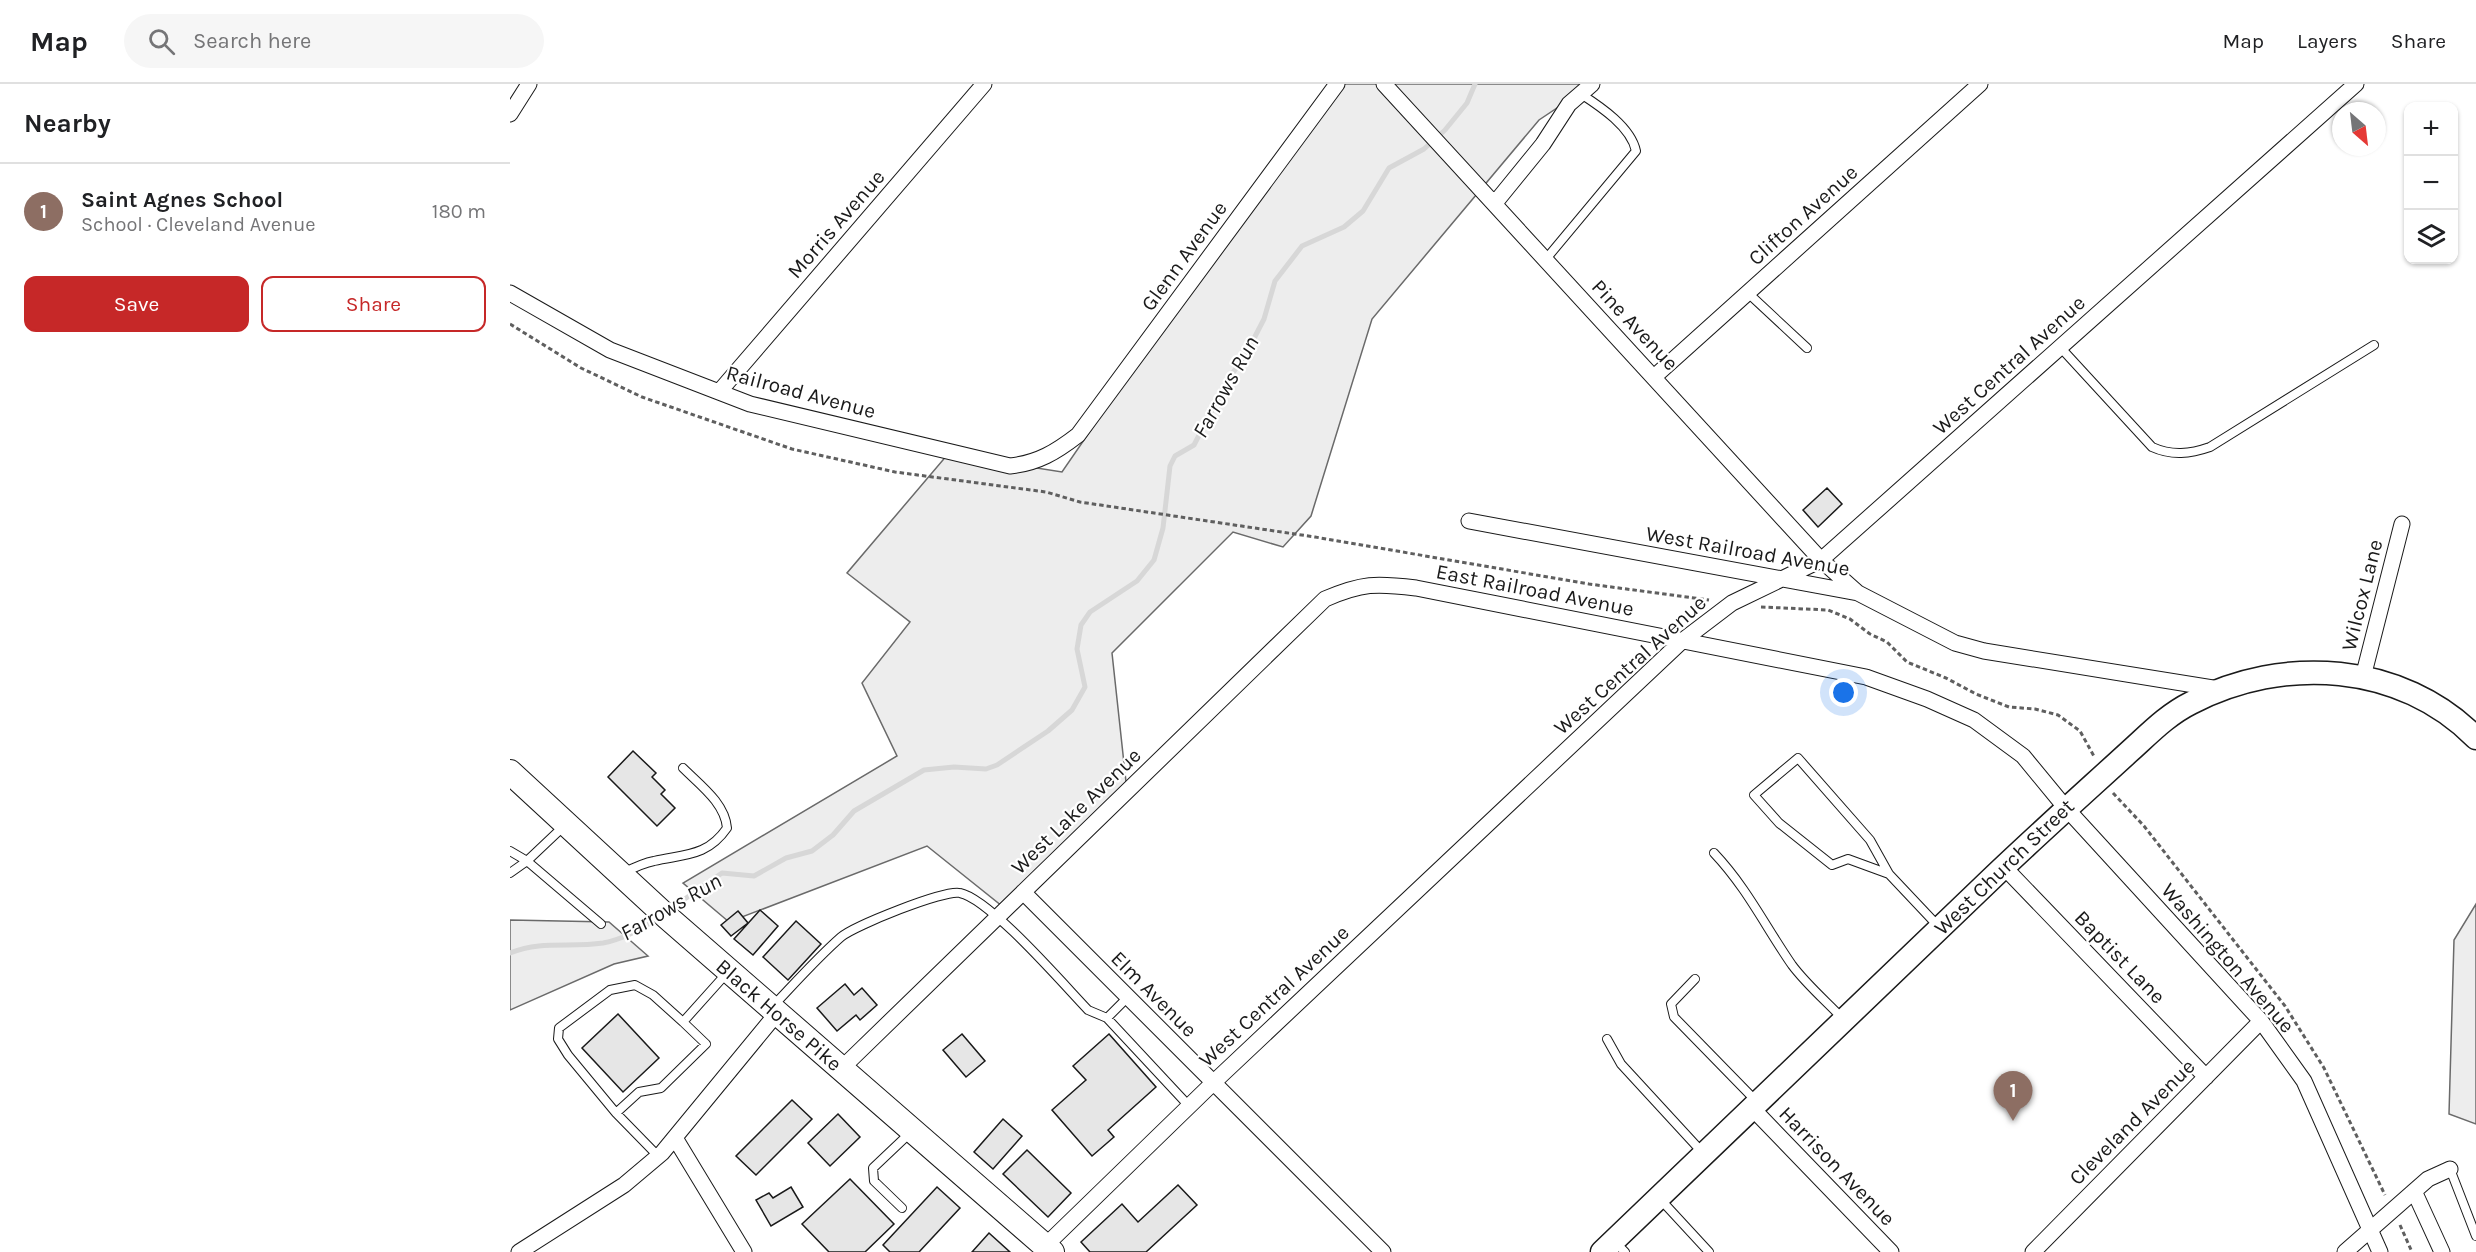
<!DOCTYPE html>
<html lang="en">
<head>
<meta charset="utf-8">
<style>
  :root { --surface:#fff; --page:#f6f6f6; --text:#202124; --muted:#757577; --line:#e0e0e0; --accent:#c62828 }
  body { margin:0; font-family:Karla,sans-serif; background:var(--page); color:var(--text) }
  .controls { position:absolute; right:18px; top:18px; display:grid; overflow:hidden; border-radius:12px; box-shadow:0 2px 4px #0004 }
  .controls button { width:54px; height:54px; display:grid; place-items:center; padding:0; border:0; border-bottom:2px solid var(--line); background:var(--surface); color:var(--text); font:30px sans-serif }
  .compass { position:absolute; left:1822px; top:18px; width:54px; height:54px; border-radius:50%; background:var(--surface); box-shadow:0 2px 4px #0004; rotate:152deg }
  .you { position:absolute; left:1334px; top:609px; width:21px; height:21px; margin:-15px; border:4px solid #fff; border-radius:50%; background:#1a73e8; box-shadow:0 0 0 9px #1a73e833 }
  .badge { display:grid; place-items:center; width:39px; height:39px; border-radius:50%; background:var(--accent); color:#fff; font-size:20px; font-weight:700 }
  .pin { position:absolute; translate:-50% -50px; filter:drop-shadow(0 2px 3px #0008) }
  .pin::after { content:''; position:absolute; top:32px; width:21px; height:18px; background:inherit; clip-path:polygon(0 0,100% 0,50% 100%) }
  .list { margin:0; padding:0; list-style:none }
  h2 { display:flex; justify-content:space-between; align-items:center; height:78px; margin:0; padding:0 24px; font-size:26px }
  h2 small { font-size:20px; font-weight:400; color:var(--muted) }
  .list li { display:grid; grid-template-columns:39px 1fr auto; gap:18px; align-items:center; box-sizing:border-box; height:96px; padding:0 24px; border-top:2px solid var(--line) }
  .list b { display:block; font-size:22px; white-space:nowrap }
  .list p { margin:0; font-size:20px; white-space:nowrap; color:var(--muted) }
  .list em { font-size:20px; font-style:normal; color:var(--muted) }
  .actions { display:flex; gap:12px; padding:18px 24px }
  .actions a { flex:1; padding:14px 0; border:2px solid var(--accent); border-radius:12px; text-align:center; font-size:21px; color:var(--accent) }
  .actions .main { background:var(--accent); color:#fff }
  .icon { flex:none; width:33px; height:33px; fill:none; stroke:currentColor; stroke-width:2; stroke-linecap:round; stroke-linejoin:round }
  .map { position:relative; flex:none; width:1966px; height:1168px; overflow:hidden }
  header { display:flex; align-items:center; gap:36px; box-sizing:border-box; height:84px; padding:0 30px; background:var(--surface); border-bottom:2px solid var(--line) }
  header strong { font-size:28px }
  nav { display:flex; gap:33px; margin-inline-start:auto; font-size:21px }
  .search { width:420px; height:54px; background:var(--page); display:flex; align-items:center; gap:15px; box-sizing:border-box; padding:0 21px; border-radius:33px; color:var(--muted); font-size:22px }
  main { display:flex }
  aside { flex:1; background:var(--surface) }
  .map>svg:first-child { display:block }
  .built { fill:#ededed; stroke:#6a6a6a; stroke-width:1.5 }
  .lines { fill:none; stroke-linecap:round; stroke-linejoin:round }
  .stream { stroke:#d7d7d7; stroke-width:5 }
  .building { fill:#e6e6e6; stroke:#1a1a1a; stroke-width:1.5 }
  .lane-casing { stroke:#1a1a1a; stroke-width:10 }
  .street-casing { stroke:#1a1a1a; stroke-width:17 }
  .secondary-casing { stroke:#1a1a1a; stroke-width:25 }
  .primary-casing { stroke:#1a1a1a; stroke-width:26 }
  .path { stroke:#5f5f5f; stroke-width:3; stroke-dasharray:4.5 3; stroke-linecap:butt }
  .lane { stroke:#fff; stroke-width:8 }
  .street { stroke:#fff; stroke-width:15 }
  .secondary { stroke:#fff; stroke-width:22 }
  .primary { stroke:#fff; stroke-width:24 }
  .labels { text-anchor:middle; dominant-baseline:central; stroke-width:4.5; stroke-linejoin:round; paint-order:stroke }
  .street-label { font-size:21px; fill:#1a1a1a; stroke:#fff }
  .water-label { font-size:22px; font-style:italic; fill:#1a1a1a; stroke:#fff }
</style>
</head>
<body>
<header>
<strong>Map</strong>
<div class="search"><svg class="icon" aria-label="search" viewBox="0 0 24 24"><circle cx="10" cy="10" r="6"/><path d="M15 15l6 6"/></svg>Search here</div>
<nav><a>Map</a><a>Layers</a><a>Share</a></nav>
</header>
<main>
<aside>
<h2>Nearby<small></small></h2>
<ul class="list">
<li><span class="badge" style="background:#8d6e63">1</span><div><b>Saint Agnes School</b><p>School · Cleveland Avenue</p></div><em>180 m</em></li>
</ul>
<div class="actions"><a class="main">Save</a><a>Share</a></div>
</aside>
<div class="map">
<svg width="1966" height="1168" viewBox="0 0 1966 1168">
  <rect width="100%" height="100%" fill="#fff"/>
  <!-- built -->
  <path class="built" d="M819 0H1083L1029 36 862 235 801 432 773 463 723 448 602 569 617 707 492 822 417 762 219 838 173 799 387 672 352 599 400 538 337 489 438 370 552 388Z
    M1966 820V1040L1939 1030 1944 856Z
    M0 836 99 838 138 872 104 880 0 926Z"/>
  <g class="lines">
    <!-- stream -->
    <path class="stream" d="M159 826 212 789 244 792 276 774 302 767 323 751 344 727 414 686 444 683 476 685 487 681 538 647 562 626 575 603 567 565 571 541 580 528 627 497 644 476 653 444 660 382 665 372 684 361 716 299 737 268 754 235 765 197 792 162 834 143 853 127 879 84 914 65 935 46 957 19 965 0
      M0 869C32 856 60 864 93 859 114 855 132 845 148 834"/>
  </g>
  <!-- building -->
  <path class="building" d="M1317 404 1332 420 1308 443 1293 426Z
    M123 667 146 689 142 693 155 706 151 710 165 724 147 742 98 693Z
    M250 826 268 842 243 871 224 855Z
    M228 827 238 839 221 852 211 841Z
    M286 837 311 860 278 896 253 873Z
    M335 900 344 911 352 904 367 921 350 936 346 931 327 947 307 924Z
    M108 930 149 974 113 1008 72 964Z
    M452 950 475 977 456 993 433 966Z
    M599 950 646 1003 598 1046 604 1053 582 1072 542 1026 576 996 563 982Z
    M282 1016 302 1035 246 1091 226 1072Z
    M328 1030 350 1053 320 1082 298 1059Z
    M493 1035 512 1052 483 1085 464 1068Z
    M517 1066 561 1109 538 1133 493 1090Z
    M340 1095 384 1140 355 1168H319L292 1140Z
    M668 1101 687 1121 636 1168H580L571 1158 612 1120 628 1138Z
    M281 1103 293 1123 261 1142 246 1116 259 1109 263 1114Z
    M427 1103 450 1124 409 1168H380L373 1161Z
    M479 1149 500 1168H462Z"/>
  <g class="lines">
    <defs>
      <path id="lane" d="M1036 175 1126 67C1121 43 1091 23 1071 10
        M1238 209 1297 264
        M1550 263 1642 363C1662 372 1680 370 1700 363L1864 261
        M54 742 17 777 91 840
        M0 767 17 777 0 789
        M1204 769C1237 804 1255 842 1282 881 1296 900 1317 918 1333 935
        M113 789C123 784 133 779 144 777 174 770 197 773 217 744 215 719 190 701 173 684
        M1379 790 1338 775 1322 781 1269 739 1244 711 1288 674 1360 756 1379 790 1429 843
        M1185 895 1161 920 1164 933 1247 1018
        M263 922C285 899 307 874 331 853 344 842 435 805 450 809 480 815 554 901 578 926L597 934 679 1022
        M597 934 618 913
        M1097 955 1111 980 1192 1068
        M106 1029 129 1008 151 1004 196 960 173 938 216 890
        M148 1072 106 1029 58 971 48 955 49 944 100 906 125 901 143 911 173 938
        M1940 1085 1966 1152
        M1151 1116 1199 1168
        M392 1124 364 1097 363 1084 401 1048
        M1105 1158 1115 1168"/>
      <path id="street" d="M874 0 1311 476 1348 509
        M0 30 19 0
        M985 119 1033 60 1059 20 1082 0
        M0 209 100 266 240 320 500 382C528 379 546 368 568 351L827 0
        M1144 293 1470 0
        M209 308 474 0
        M959 437 1348 509 1445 559 1474 567 1709 605
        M1853 593 1892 440
        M1494 783 1696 993
        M513 808 873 1168
        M331 985 815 515C852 499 866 499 906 504L1356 593 1417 615 1464 636 1513 672 1555 723 1751 937 1794 997 1870 1168
        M1242 1024 1381 1168
        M165 1054 234 1168
        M1904 1107 1932 1168
        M535 1162 704 998 1172 557 1222 519 1311 476 1846 0
        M9 1168 114 1101 152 1069 268 928
        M1523 1168 1751 937
        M1835 1168 1918 1095 1940 1085"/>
      <path id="secondary" d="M1092 1168C1222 1044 1351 920 1480 796 1526 752 1573 710 1620 667 1640 649 1657 631 1681 619 1773 571 1891 578 1966 654"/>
      <path id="primary" d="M0 688 157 833 542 1168"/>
    </defs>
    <!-- lane casing -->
    <use href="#lane" class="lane-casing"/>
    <!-- street casing -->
    <use href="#street" class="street-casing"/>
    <!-- secondary casing -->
    <use href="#secondary" class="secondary-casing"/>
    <!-- primary casing -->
    <use href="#primary" class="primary-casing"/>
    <!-- path -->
    <path class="path" d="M0 240 71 284 132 313 282 365 385 388 536 408 570 418 805 453 1079 500 1199 516
      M1251 523 1318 526 1340 535 1360 550 1377 558 1397 578 1436 594 1466 610 1499 623 1525 625 1548 631 1570 647 1585 674
      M1603 709 1634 742 1775 922 1814 984 1875 1111
      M1890 1141 1902 1168"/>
    <!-- lane -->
    <use href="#lane" class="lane"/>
    <!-- street -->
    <use href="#street" class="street"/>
    <!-- secondary -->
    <use href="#secondary" class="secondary"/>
    <!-- primary -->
    <use href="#primary" class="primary"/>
  </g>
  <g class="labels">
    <!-- street labels -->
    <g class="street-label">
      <text transform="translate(1293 131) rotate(-42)">Clifton Avenue</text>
      <text transform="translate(326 140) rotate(-49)">Morris Avenue</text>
      <text transform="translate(674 172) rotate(-54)">Glenn Avenue</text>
      <text transform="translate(1125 241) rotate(47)">Pine Avenue</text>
      <text transform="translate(1499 281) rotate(-42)">West Central Avenue</text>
      <text transform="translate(291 308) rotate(15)">Railroad Avenue</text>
      <text transform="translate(1238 467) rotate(10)">West Railroad Avenue</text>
      <text transform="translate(1025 506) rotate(11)">East Railroad Avenue</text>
      <text transform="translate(1852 511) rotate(-76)">Wilcox Lane</text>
      <text transform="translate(1120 581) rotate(-42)">West Central Avenue</text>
      <text transform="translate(566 727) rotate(-44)">West Lake Avenue</text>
      <text transform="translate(1494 783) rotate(-44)">West Church Street</text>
      <text transform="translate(1610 873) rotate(46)">Baptist Lane</text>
      <text transform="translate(1718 874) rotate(49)">Washington Avenue</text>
      <text transform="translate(644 910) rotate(45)">Elm Avenue</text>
      <text transform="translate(764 912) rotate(-43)">West Central Avenue</text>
      <text transform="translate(269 931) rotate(41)">Black Horse Pike</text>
      <text transform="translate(1622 1038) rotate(-45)">Cleveland Avenue</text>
      <text transform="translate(1327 1082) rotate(46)">Harrison Avenue</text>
    </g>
    <!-- water labels -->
    <g class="water-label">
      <text transform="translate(716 303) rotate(-61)">Farrows Run</text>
      <text transform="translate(161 823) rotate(-30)">Farrows Run</text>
    </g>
  </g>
</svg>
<div class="controls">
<button>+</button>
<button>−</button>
<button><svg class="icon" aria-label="layers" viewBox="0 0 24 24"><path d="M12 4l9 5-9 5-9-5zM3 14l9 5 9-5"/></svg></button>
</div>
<svg class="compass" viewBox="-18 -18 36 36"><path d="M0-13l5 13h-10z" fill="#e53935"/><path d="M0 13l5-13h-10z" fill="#757577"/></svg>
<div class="you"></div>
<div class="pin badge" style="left:1503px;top:1037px;background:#8d6e63">1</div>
</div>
</main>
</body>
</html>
